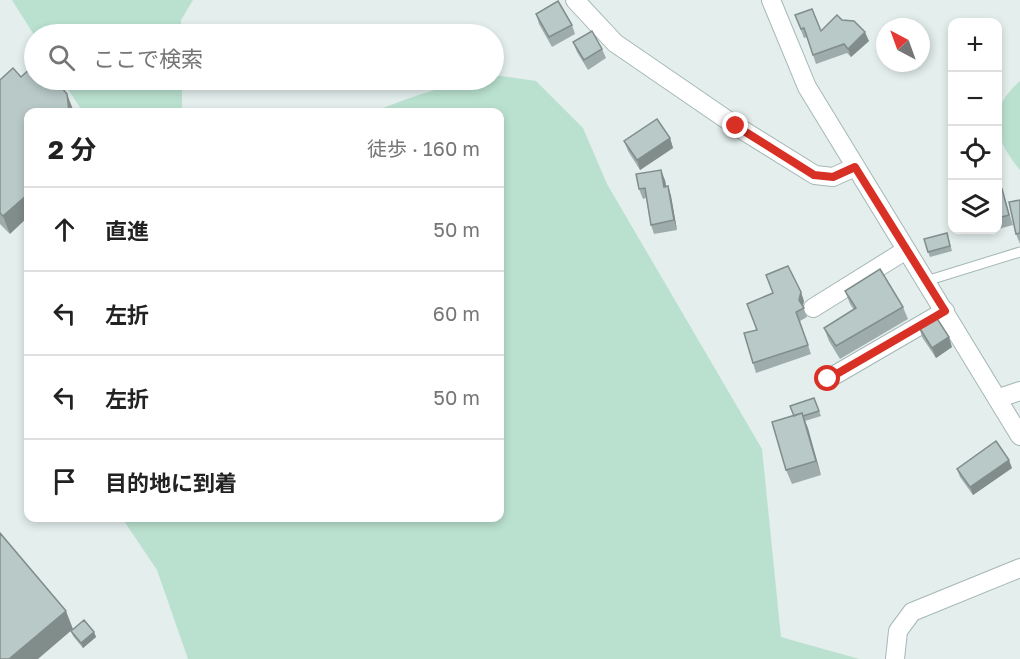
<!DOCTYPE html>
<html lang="ja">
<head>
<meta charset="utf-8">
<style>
  :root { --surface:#fff; --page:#f6f6f6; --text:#222; --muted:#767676; --line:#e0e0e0 }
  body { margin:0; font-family:"Golos Text","Noto Sans JP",sans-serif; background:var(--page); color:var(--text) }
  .controls { position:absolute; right:18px; top:18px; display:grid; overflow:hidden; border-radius:12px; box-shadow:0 3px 9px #0003 }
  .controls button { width:54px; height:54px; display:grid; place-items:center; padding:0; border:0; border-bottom:2px solid var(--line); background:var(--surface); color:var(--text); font:30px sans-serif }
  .compass { position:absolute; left:876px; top:18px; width:54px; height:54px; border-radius:50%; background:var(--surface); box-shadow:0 3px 9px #0003; rotate:319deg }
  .stop { position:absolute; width:18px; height:18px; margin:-14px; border:4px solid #d93025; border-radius:50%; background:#fff }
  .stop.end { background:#d93025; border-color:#fff; box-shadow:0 2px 6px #0008 }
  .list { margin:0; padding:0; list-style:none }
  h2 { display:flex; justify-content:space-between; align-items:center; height:78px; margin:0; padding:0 24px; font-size:26px }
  h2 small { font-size:20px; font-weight:400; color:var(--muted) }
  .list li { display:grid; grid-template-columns:39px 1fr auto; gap:18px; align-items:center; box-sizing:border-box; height:84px; padding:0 24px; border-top:2px solid var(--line) }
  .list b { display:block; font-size:22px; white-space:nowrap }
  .list em { font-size:20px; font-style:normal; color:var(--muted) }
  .icon { flex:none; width:33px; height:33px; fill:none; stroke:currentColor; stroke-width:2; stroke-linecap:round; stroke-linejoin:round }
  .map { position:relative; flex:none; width:1020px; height:659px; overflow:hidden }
  .search { position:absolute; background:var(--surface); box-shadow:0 3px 9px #0003; left:24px; top:24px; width:480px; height:66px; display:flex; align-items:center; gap:15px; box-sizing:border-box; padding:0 21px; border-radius:33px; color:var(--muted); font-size:22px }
  .panel { position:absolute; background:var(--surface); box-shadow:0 3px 9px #0003; left:24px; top:108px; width:480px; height:414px; border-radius:12px }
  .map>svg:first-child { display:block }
  .green { fill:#bae1d0 }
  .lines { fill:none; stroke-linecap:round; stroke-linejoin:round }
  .service-casing { stroke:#a5b7b6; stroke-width:11 }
  .minor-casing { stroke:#a5b7b6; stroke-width:20 }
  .tertiary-casing { stroke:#a5b7b6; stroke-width:20 }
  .service { stroke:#fff; stroke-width:9 }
  .minor { stroke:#fff; stroke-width:18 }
  .tertiary { stroke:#fff; stroke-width:18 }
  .wall { fill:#9eadab }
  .shaded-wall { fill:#818d8b }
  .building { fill:#b8c9c7; stroke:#818d8b; stroke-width:1.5 }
  .route { stroke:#d93025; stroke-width:8 }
</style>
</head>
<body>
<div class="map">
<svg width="1020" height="659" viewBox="0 0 1020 659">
  <rect width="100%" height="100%" fill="#e3eeed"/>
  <!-- green -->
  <path class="green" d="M12 0H193L181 20V34L34 35Z
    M494 75 536 81 583 128 607 184 762 449 781 637 859 659H188L157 570 122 518H500V112H373C410 98 453 80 494 80Z
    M62 80H182V112H83Z
    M1020 81V170C994 138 986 111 1020 81Z"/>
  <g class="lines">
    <defs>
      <path id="service" d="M926 281 1020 252"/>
      <path id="minor" d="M813 308 906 250
        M828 379 945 311
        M999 398 1020 391
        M895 659 898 631 912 612 1020 568"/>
      <path id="tertiary" d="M575 0 615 43 736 126 815 175 833 177 855 167
        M771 0 807 87 1020 436"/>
    </defs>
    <!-- service casing -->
    <use href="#service" class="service-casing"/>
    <!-- minor casing -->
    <use href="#minor" class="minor-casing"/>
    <!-- tertiary casing -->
    <use href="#tertiary" class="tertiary-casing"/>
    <!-- service -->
    <use href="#service" class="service"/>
    <!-- minor -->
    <use href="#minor" class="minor"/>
    <!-- tertiary -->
    <use href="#tertiary" class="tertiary"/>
  </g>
  <!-- wall -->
  <path class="wall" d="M536 14 572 25 575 34 552 47 539 24Z
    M795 15 821 31 842 20 869 41 851 57 847 53 816 64 807 37 804 38Z
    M573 42 602 49 606 58 588 70 577 52Z
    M0 80 10 234 0 224Z
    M670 138 673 148 640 170 628 151 624 141Z
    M665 180 666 186H668L671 196 677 230 654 234 651 225 646 198 643 199 639 189Z
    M998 190 1005 199 1013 225 998 229Z
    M1020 200V244L1016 234Z
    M982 230H996L984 233Z
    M947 233 952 251 930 257 928 252Z
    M845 291 903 307 908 319 840 359 829 341 824 328 854 310 850 304Z
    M804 301 803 307 807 317 800 321 811 354 756 373 753 363Z
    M919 327 952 347 936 358 922 337Z
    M814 398 821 416 805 421 821 475 792 484 786 470 794 416Z
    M1012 468 973 495 960 477 957 469Z
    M71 631 94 632 96 637 83 648 73 636Z"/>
  <!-- shaded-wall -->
  <path class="shaded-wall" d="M865 32 869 41 851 57 848 49Z
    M67 94 74 112H69Z
    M670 138 673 148 640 170 637 160Z
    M661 170 665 180 668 197 664 187Z
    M668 186 671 196 677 230 674 220Z
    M28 194V217L10 234 3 216Z
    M801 292 804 301 802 309 799 300Z
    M949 337 952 347 936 358 932 348Z
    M802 413 808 428 821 475 816 461Z
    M1009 460 1012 468 973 495 970 487Z
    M66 611 73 629 38 659H9Z
    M94 632 96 637 83 648 81 643Z"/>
  <!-- building -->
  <path class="building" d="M558 1 572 25 549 37 536 14Z
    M812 9 821 31 837 15 842 20 854 21 865 32 848 49 844 44 813 55 804 28 801 29 795 15Z
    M592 31 602 49 584 60 573 42Z
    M34 65V80H55L67 94 69 112H28V194L3 216 0 213V80L13 68 21 77Z
    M657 119 670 138 637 160 624 141Z
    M661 170 664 187 668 186 674 220 651 225 645 188 639 189 636 174Z
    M1002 189 1009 215 998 218V190Z
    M1020 200V233L1016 234 1009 202Z
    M947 233 950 246 928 252 924 239Z
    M788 266 801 292 799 300 804 308 796 312 808 345 753 363 744 333 757 330 747 304 773 293 766 275Z
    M880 269 903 307 836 346 824 328 856 308 845 291Z
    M936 317 949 337 932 348 919 327Z
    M814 398 819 411 803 416 802 413 794 416 790 406Z
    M802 413 816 461 786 470 772 422Z
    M996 441 1009 460 970 487 957 469Z
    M0 533 66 611 9 659H0Z
    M84 620 94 632 81 643 71 631Z"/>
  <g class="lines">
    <!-- route -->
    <path class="route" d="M736 126 814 175 833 177 855 167 945 311 828 379"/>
  </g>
</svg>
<div class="controls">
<button>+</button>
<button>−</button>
<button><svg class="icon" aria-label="locate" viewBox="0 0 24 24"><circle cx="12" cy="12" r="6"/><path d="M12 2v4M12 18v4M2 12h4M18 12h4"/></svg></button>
<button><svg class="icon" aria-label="layers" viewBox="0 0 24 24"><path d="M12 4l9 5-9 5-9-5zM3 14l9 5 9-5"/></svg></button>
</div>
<svg class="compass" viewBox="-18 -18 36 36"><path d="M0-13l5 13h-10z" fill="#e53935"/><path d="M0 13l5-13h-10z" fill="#767676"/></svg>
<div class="stop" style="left:828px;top:379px"></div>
<div class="stop end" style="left:736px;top:126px"></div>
<div class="search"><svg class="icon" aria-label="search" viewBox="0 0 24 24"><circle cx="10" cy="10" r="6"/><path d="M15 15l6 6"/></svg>ここで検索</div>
<section class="panel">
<h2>2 分<small>徒歩 · 160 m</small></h2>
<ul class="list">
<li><svg class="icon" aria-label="ahead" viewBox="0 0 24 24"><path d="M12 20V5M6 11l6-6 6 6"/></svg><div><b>直進</b></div><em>50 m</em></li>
<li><svg class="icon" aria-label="left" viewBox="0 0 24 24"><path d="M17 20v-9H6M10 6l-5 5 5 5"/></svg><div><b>左折</b></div><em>60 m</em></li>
<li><svg class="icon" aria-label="left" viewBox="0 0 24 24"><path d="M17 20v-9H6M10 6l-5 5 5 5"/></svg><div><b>左折</b></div><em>50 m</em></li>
<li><svg class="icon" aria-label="arrive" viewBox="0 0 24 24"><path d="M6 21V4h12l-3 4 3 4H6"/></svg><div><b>目的地に到着</b></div></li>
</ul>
</section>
</div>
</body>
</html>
